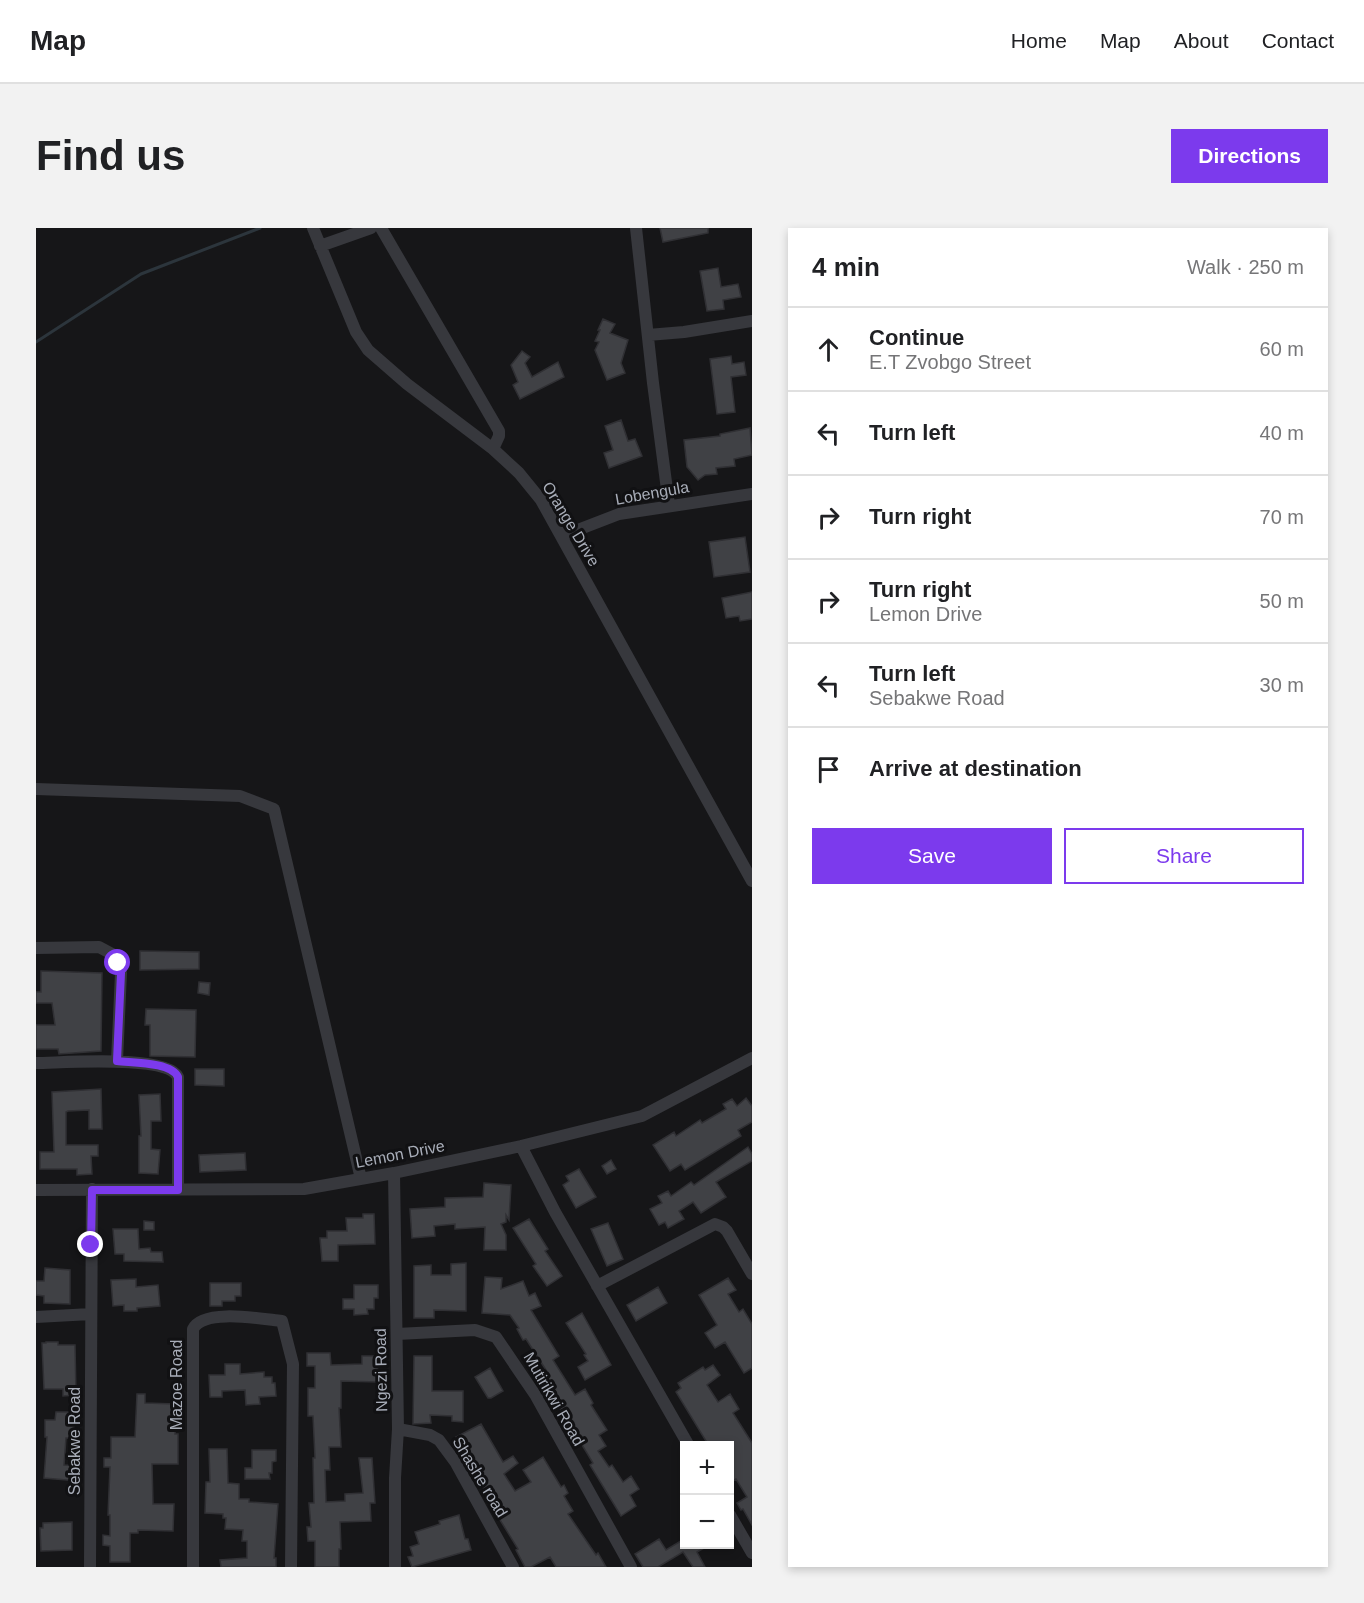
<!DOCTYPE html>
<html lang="en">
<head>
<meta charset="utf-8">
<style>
  :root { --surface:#fff; --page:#f2f2f2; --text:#202124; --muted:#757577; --line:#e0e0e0; --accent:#7c3aed }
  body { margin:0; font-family:Helvetica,sans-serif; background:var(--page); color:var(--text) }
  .controls { position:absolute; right:18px; bottom:18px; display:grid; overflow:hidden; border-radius:0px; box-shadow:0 3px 9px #0003 }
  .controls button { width:54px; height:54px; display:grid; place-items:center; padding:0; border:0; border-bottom:2px solid var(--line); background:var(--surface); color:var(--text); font:30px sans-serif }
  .stop { position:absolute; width:18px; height:18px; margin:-14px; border:4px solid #7c3aed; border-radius:50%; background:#fff }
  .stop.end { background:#7c3aed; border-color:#fff; box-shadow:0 2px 6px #0008 }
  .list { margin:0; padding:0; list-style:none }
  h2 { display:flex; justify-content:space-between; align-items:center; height:78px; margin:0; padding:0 24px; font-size:26px }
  h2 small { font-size:20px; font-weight:400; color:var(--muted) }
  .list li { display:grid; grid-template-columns:39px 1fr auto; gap:18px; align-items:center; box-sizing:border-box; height:84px; padding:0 24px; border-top:2px solid var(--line) }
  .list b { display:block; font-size:22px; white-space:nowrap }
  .list p { margin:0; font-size:20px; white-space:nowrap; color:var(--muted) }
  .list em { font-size:20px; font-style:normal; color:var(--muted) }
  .actions { display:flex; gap:12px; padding:18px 24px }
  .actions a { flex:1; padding:14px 0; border:2px solid var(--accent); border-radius:0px; text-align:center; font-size:21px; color:var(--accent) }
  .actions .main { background:var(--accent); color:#fff }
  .icon { flex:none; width:33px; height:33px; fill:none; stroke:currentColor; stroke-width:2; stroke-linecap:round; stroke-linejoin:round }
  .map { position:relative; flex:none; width:716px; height:1339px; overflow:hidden; border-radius:0px }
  header { display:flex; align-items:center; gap:36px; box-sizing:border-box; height:84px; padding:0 30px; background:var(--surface); border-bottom:2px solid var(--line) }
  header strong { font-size:28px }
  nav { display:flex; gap:33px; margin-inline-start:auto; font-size:21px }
  .intro { display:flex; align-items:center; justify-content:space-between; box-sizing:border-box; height:144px; padding:0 36px }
  h1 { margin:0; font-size:42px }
  .button { padding:15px 27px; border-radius:0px; background:var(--accent); color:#fff; font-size:21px; font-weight:700 }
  main { display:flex; gap:36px; padding:0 36px }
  aside { flex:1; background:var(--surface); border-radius:0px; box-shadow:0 3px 9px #0003 }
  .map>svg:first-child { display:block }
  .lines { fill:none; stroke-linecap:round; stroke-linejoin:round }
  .stream { stroke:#2c353c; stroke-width:3 }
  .building { fill:#404145; stroke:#303034; stroke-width:1.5 }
  .minor { stroke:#37383d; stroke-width:12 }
  .route { stroke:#7c3aed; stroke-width:8 }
  .labels { text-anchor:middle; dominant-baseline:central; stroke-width:6; stroke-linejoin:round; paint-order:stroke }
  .street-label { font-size:16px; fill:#a8adb8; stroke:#111113 }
</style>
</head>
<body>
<header>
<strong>Map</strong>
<nav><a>Home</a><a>Map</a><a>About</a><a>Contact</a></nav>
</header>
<div class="intro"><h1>Find us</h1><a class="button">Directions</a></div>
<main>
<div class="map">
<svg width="716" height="1339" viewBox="0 0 716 1339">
  <rect width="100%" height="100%" fill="#161618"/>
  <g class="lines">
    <!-- stream -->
    <path class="stream" d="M0 114 105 46 224 0"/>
  </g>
  <!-- building -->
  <path class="building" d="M624 0H672V5L627 14Z
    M682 40 685 59 702 56 705 69 687 72 688 81 671 83 664 43Z
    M567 91 579 96 574 105 592 112 585 135 589 145 571 152 559 122 563 114 559 113 564 102H562Z
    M486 123 494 129 489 135 496 149 522 134 528 149 484 171 477 157 482 154 475 137Z
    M695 128 696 136 708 134 710 147 695 149 699 184 681 186 674 131Z
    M585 192 592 213 599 211 606 228 573 240 568 225 577 222 569 198Z
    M714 200 716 227 698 231 699 238 680 240 681 246 669 247 662 252 651 239 648 212 684 208V206Z
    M709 309 714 344 678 349 673 314Z
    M716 364V391L704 393 703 388 690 390 686 370Z
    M104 723 163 724V741L104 742Z
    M5 743 66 745 65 823 23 826 22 821H0V797H19L16 775H0V764H5Z
    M163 754 174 755 173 767 162 765Z
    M110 781 160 782 159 829 114 828V797H109Z
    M159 841H188V858L159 857Z
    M65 861 66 901H53V882L32 883 30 884V917H62V928H55L56 946 41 947V941H4V924H18L16 864Z
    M124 866 125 893H115V921L124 922 122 946 103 945V908H105L103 867Z
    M710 870 716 878V894L702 902 705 908 649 942 645 936 634 943 617 917 638 904 640 908 664 892 666 895 690 881 687 876 696 871 701 878Z
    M712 919 716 926V933L680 954 690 969 665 985 657 974 643 983 648 991 632 1000 629 994 623 997 614 981 626 975 622 968 632 963 635 968 655 954 658 957Z
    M209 925 210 942 164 944 163 927Z
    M575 932 580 941 571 946 566 938Z
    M543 941 560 969 540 980 527 957 533 953 530 948Z
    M448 955 475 957 473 992 470 987V994L465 996 470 1007V1022H448L449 999 419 1001V996L398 998 399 1008 376 1010 374 981 409 979V970L447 969Z
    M327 986H338L339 1016 302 1017V1033H286L284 1010H291V1003H311L310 990H327Z
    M493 991 512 1021 509 1023 526 1048 511 1058 497 1038 500 1036 477 1000Z
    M108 993 118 994V1002H108Z
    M572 995 587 1031 571 1038 555 1001Z
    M77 1001H102L103 1021 114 1020 115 1024H126L127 1034 88 1033V1026H79Z
    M430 1035V1083L398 1082V1090H378V1038L395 1037V1047H415V1036Z
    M9 1040 34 1042V1076L8 1075V1068L0 1067V1053H8Z
    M449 1049 466 1050 465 1061 487 1053 493 1068 499 1065 505 1078 495 1082 523 1128 517 1132 539 1167 549 1161 557 1175 555 1177 571 1202 563 1207 570 1218 562 1223 573 1239 576 1237 587 1254 595 1248 603 1261 594 1267 600 1278 585 1288 554 1237 557 1235 505 1149 512 1145 490 1111 487 1112 481 1101 483 1100 474 1087 446 1085Z
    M692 1050 700 1062 692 1066 703 1084 707 1081 716 1096V1140L708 1145 689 1114 679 1120 669 1105 681 1097 663 1067Z
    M100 1051V1059L122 1057 124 1078 101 1080V1083H88V1077L77 1078 75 1052Z
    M174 1055H205V1068H199V1073H186V1078H174Z
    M318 1057H342V1070H338V1081H331L332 1086 318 1087V1081H307V1071H318Z
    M622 1059 631 1075 600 1093 591 1077Z
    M546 1085 575 1137 549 1152 542 1139 552 1133 548 1127 550 1126 530 1095Z
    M10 1114H22V1117H39L40 1167 27 1168V1161H8L6 1115H10Z
    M271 1125H294L295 1137 326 1136V1128H341L342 1154 305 1153V1180H303L305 1219H293L294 1242H289L290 1274 309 1273V1266L327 1265 323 1230H336L339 1275H334L335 1293 304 1294 305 1321H303V1339H279V1313H272L271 1299H275L273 1275H278L277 1230H279L277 1188H272V1160H279V1138H271Z
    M378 1128H396V1163H427V1194L416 1193V1188L394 1187 395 1195 377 1196Z
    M189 1136H204V1146L228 1144V1149H236V1155H239L240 1168 223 1169 224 1176 210 1177 209 1162 186 1163V1169H174L173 1147H189Z
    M677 1137 684 1147 671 1157 682 1174 694 1166 703 1181 697 1185 716 1215V1297L707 1281 705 1282 701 1275 711 1269 700 1251 693 1255V1218H673L640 1164 645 1160 642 1155 667 1139 669 1142Z
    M454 1140 467 1163 455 1170H452L439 1149Z
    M101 1166H109V1175L140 1176 139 1206H142V1236H116L117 1276H138L137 1303 102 1302V1305H94V1334H74V1318L67 1317V1307L74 1308V1287H72L74 1239H68V1230H75V1209H99Z
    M20 1184H38V1210H30L28 1237 43 1238 42 1253 8 1250 11 1209H9V1192H19Z
    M445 1196 467 1234 477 1228 482 1235 468 1246 479 1263 495 1254 487 1242 507 1229 525 1259 528 1257 532 1265 528 1268 537 1283 532 1286 560 1327 562 1325 570 1339H520L514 1329 495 1339H489L480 1322 482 1321 448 1266 450 1265 420 1209Z
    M173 1221H191L192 1255 203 1256V1271H213V1274L242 1276 238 1330H240V1339H185L184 1332 211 1330V1313H206L207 1302 189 1301 190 1290H187V1286L169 1285 170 1254H174Z
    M216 1222H240V1233L236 1234V1245H233L234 1251H209V1240H216Z
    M423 1287 429 1311H432L435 1322 376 1339 372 1329 377 1328 374 1319 383 1316 379 1304 404 1296 403 1293Z
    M36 1294V1322L5 1323 4 1300H7V1295Z
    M623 1311 630 1322 648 1311V1317H673L661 1324 669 1339H657L647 1324 622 1339H607L599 1326Z"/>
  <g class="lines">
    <!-- minor -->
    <path class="minor" d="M277 0 320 104 332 122 371 156 457 221 483 245 505 272 716 653
      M345 0 463 203V208L457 221
      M600 0 617 155 633 277
      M284 18 335 0
      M612 107 648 104 716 93
      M526 308 583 286 716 266
      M0 561 204 568 238 581 325 951
      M0 720 63 719 78 727 85 745 81 833
      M0 835C25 835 131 826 142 849V961
      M485 918 519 984 653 1218
      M358 945 362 1201 359 1250V1339
      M0 962 268 961 358 945 485 918 606 888 716 830
      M561 1058 679 996 687 999 691 1003 716 1046
      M0 1089 55 1086
      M361 1106 439 1102 460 1109 500 1168 595 1339
      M362 1201 394 1207 403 1212 420 1235 477 1339
      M694 1287 716 1325
      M54 1339 56 961
      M157 1339V1101C167 1080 226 1091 246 1093L257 1136 255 1339"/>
  </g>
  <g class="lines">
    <!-- route -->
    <path class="route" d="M55 1017 56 962H142V849C135 834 97 835 81 833L85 745 82 735"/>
  </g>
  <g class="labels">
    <!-- street labels -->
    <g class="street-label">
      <text transform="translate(616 265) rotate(-10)">Lobengula</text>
      <text transform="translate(535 296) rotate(59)">Orange Drive</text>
      <text transform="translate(364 926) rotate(-11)">Lemon Drive</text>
      <text transform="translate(345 1142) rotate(-91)">Ngezi Road</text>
      <text transform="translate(140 1157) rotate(-90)">Mazoe Road</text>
      <text transform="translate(518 1171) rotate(60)">Mutirikwi Road</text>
      <text transform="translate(38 1213) rotate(-90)">Sebakwe Road</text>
      <text transform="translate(444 1249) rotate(59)">Shashe road</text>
    </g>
  </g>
</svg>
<div class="controls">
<button>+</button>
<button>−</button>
</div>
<div class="stop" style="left:82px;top:735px"></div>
<div class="stop end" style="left:55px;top:1017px"></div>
</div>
<aside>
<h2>4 min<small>Walk · 250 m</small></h2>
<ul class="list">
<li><svg class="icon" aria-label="ahead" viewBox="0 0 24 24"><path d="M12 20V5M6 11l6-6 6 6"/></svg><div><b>Continue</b><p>E.T Zvobgo Street</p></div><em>60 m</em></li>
<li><svg class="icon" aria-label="left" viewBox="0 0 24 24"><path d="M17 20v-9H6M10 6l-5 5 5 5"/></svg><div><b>Turn left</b></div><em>40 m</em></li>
<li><svg class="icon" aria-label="right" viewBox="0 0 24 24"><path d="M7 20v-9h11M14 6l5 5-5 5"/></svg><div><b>Turn right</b></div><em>70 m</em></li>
<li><svg class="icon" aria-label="right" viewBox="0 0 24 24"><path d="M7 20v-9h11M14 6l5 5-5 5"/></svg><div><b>Turn right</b><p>Lemon Drive</p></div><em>50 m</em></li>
<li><svg class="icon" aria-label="left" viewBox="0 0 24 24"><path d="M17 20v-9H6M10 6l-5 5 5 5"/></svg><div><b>Turn left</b><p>Sebakwe Road</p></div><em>30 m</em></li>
<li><svg class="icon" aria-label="arrive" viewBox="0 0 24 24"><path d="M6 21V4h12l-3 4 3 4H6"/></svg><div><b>Arrive at destination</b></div></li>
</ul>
<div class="actions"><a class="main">Save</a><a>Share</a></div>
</aside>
</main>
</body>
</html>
